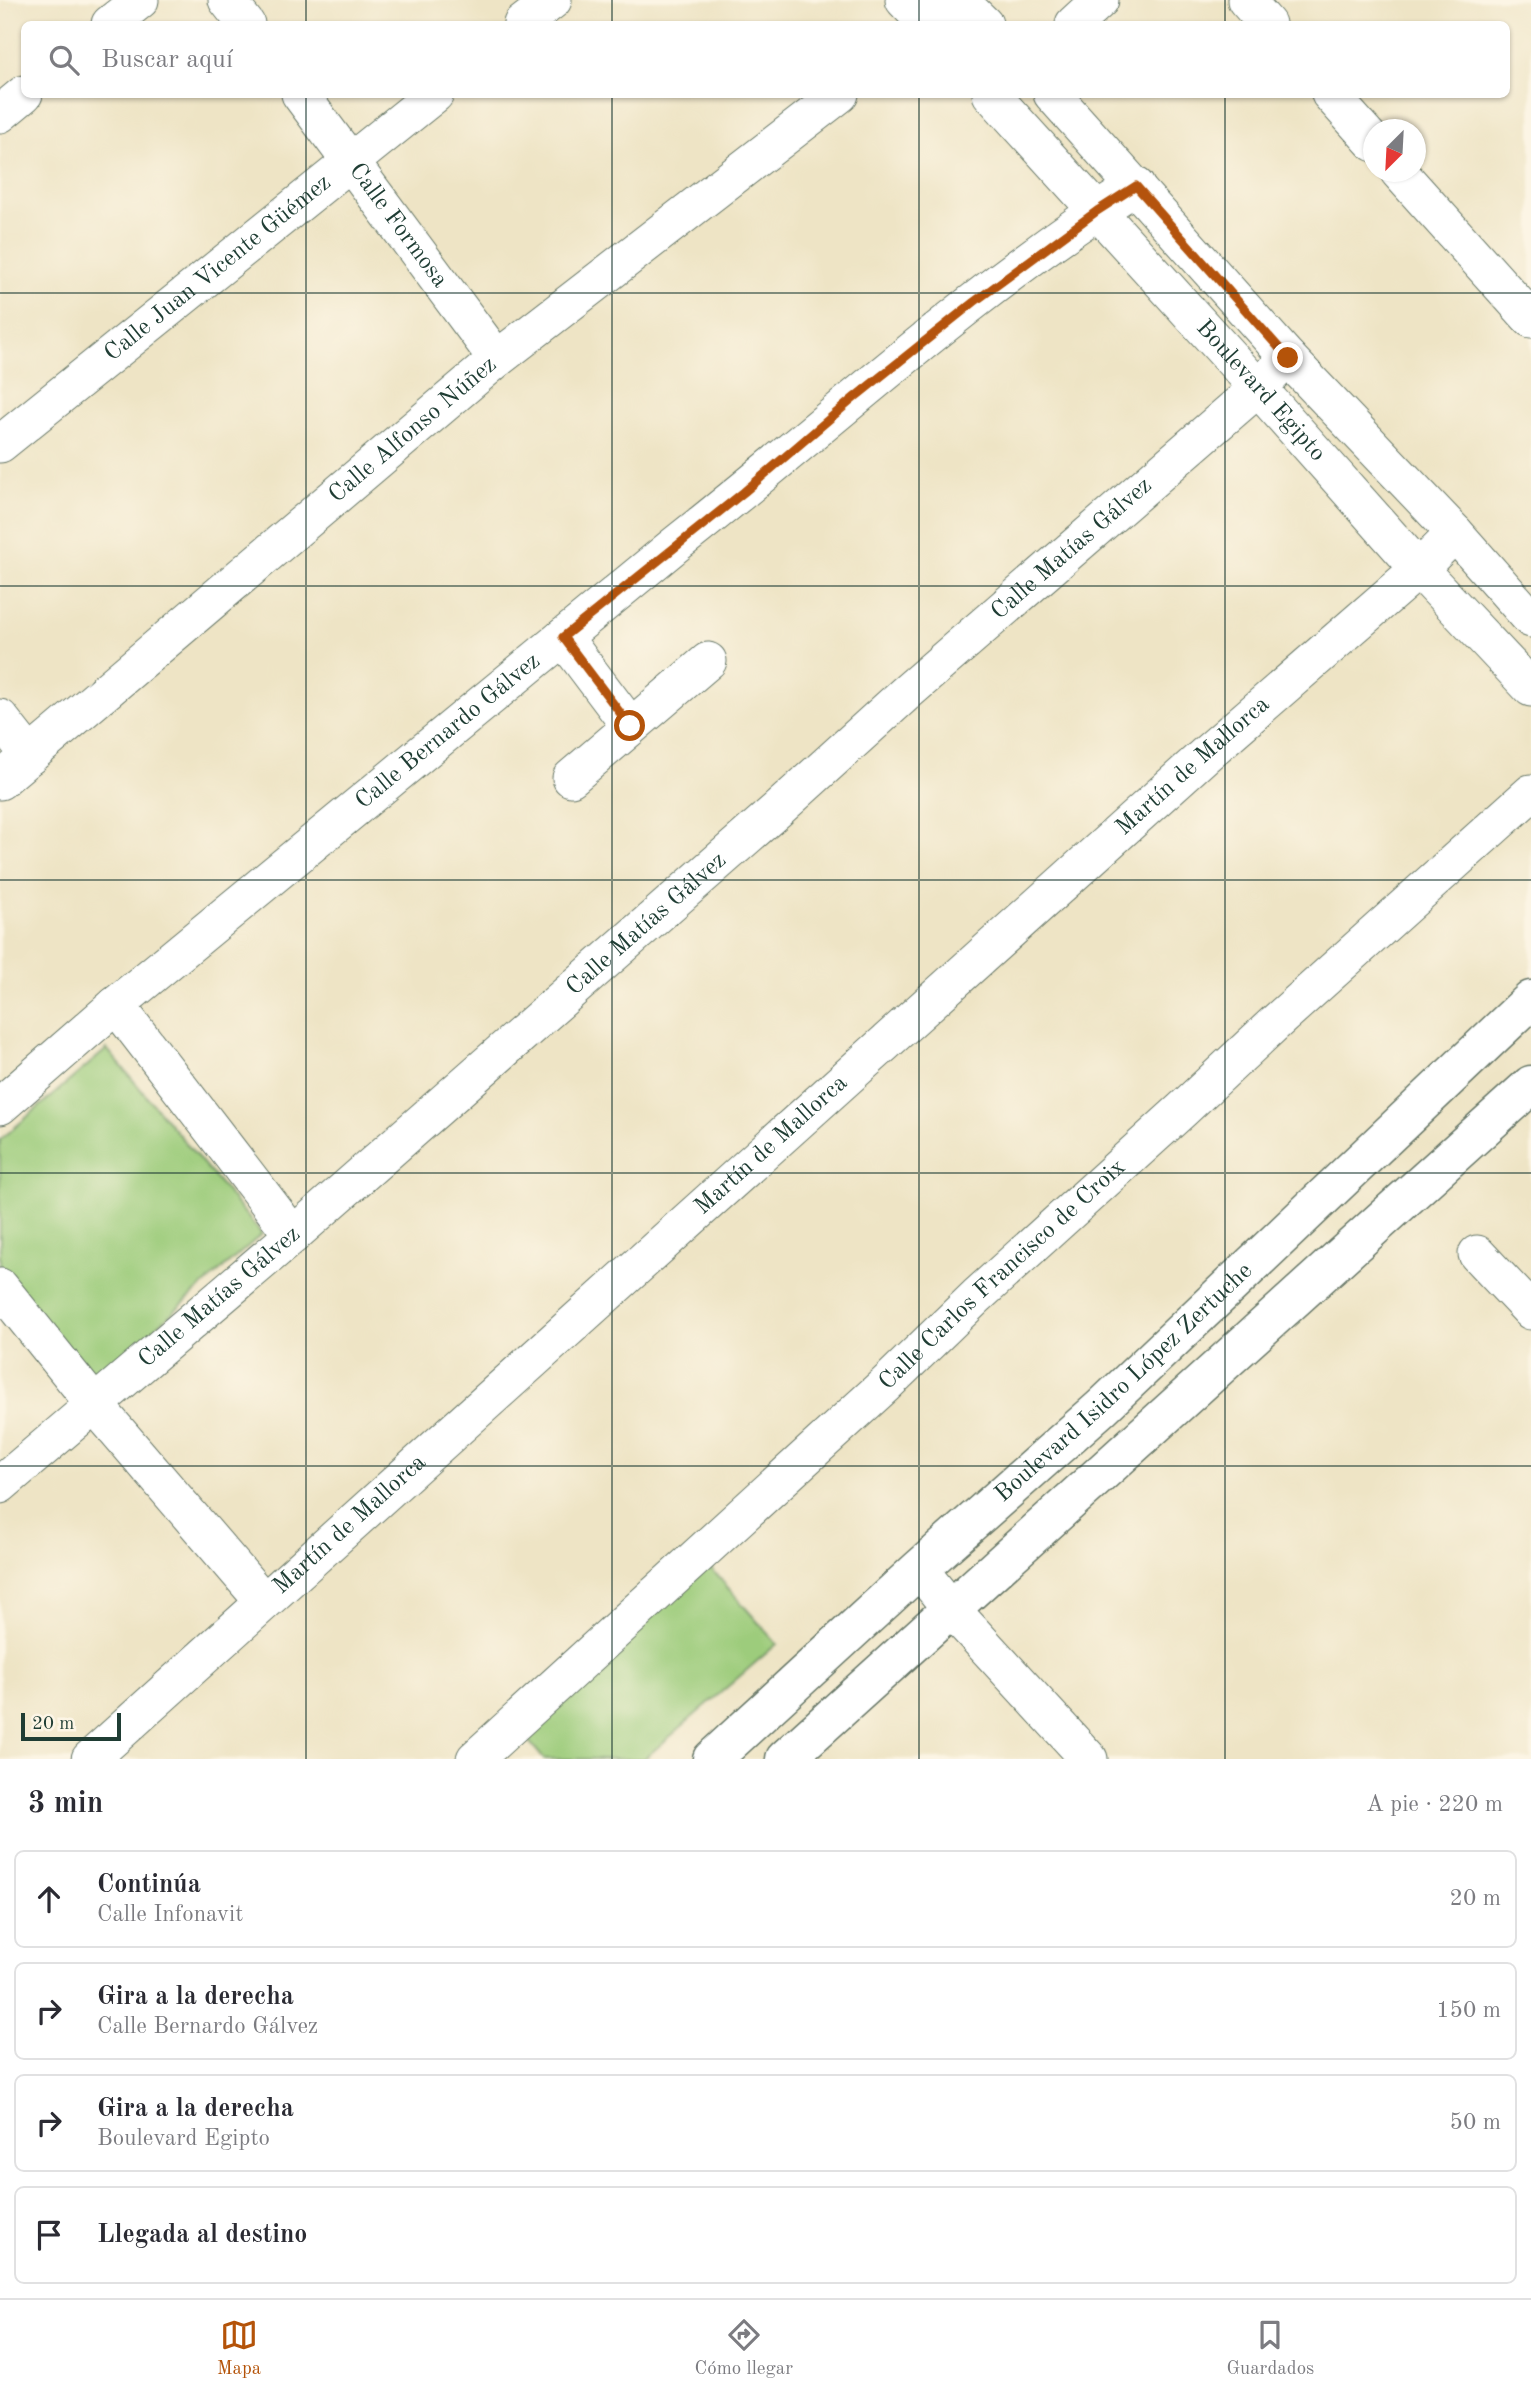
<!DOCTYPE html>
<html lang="es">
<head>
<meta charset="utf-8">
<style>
  :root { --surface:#fff; --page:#f7f7f7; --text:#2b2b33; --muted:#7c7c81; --line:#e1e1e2; --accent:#b45309 }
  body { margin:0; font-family:"Old Standard TT",serif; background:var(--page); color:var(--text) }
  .compass { position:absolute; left:1363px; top:119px; width:63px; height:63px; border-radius:50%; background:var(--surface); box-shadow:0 2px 5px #0004; rotate:204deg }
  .scale { position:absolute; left:21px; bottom:18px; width:100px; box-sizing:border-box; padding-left:7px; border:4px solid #1f3d34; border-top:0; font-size:19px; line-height:24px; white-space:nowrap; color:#1f3d34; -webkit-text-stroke:5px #fcf5e5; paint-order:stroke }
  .stop { position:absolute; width:21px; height:21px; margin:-16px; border:5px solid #b45309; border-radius:50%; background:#fff }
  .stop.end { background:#b45309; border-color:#fff; box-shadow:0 2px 7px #0008 }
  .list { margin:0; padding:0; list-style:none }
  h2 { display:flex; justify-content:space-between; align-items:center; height:91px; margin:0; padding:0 28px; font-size:30px }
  h2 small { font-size:23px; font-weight:400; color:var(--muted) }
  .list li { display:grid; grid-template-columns:46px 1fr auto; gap:21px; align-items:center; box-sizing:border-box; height:98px; margin:0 14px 14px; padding:0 14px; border:2px solid var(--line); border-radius:10px }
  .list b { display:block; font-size:26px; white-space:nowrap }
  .list p { margin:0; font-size:23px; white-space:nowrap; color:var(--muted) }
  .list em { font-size:23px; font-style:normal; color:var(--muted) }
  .icon { flex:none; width:38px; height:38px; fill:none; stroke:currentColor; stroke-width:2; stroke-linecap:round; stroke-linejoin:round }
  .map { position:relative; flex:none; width:1531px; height:1759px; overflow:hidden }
  .search { position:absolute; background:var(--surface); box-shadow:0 2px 5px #0004; left:21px; right:21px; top:21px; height:77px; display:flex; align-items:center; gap:18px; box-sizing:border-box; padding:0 24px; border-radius:10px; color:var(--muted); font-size:26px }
  .sheet { height:539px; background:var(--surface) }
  nav { display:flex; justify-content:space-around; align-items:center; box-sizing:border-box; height:98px; border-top:2px solid var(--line); background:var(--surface); font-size:19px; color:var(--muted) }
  nav a { display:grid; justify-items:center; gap:4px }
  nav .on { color:var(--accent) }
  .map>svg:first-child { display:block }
  .green { fill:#9dcc7b; stroke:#5e8458; stroke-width:2 }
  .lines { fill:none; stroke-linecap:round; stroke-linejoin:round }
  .minor-casing { stroke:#677767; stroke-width:39 }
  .major-casing { stroke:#677767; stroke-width:41 }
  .minor { stroke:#fff; stroke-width:37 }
  .major { stroke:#fff; stroke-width:38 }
  .route { stroke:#b45309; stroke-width:9 }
  .grid { fill:none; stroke:#1f3d34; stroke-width:2; stroke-opacity:0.55 }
  .labels { text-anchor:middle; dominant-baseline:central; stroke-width:5; stroke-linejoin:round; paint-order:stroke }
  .street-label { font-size:24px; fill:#1f3d34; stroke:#fcf5e5 }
</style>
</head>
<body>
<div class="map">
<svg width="1531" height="1759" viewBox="0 0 1531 1759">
  <rect width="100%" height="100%" fill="#fcf5e5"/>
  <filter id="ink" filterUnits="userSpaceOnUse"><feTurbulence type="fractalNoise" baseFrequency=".0143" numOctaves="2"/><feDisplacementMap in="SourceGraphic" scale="14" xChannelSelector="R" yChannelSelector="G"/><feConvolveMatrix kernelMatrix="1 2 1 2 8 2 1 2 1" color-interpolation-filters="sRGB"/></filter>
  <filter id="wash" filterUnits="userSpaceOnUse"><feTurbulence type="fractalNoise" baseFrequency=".00686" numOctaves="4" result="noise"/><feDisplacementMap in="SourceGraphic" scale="28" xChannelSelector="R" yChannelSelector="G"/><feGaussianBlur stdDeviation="1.57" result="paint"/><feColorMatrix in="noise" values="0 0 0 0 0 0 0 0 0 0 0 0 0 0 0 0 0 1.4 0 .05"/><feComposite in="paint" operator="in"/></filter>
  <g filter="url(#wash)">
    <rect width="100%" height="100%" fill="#eee4c5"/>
    <!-- green -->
    <path class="green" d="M107 1049 262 1234 89 1386 0 1280V1140Z
      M709 1566 777 1644 644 1759H544L519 1730Z"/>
  </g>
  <g filter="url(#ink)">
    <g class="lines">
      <defs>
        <g id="minor">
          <path d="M227 0 246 24"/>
          <path d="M904 0 927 24"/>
          <path d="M959 0 984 24"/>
          <path d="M1246 0 1267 24"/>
          <path d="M110 24 140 0"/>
          <path d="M522 24 553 0"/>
          <path d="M931 24 958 0"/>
          <path d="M1074 24 1100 0"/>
          <path id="s1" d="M300 94 497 359"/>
          <path id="s2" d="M991 94 1258 388 1419 569 1531 688"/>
          <path d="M1052 94 1288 358 1455 533 1531 619"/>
          <path d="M1330 94 1374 143"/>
          <path d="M0 114 24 94"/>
          <path d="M1399 172 1531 319"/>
          <path id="s3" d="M0 444 435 94"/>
          <path d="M563 637 630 726"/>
          <path d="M0 718 30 756"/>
          <path d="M571 778 708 661"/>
          <path id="s4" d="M0 781 497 359 840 94"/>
          <path d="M116 1005 293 1235"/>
          <path id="s5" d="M0 1106 116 1005 675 545C828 425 971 290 1136 186"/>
          <path d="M1477 1254 1531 1311"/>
          <path d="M0 1287 95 1405 264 1602"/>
          <path id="s6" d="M0 1485 293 1235 777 810 906 693 1258 388 1288 358"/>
          <path d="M919 1569 951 1609 1089 1759"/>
          <path id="s7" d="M90 1759 1205 755 1419 569 1455 533"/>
          <path id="s8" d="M475 1759 885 1385 977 1296 1182 1110 1275 1023 1531 793"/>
        </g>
        <g id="major">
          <path id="s9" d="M712 1759 919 1569 1101 1408 1531 1000"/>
          <path d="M785 1759 1531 1085"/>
        </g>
      </defs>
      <!-- minor casing -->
      <use href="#minor" class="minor-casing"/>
      <!-- major casing -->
      <use href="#major" class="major-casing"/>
      <!-- minor -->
      <use href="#minor" class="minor"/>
      <!-- major -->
      <use href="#major" class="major"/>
    </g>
  </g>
  <g class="lines" filter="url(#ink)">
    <!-- route -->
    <path class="route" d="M630 726 563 637 744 492 855 397 974 302 1097 211 1136 186 1288 358"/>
  </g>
  <!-- grid -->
  <path class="grid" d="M306 0V24M612 0V24M919 0V24M1225 0V24M306 94V1759M612 94V1759M919 94V1759M1225 94V1759M0 293H1531M0 586H1531M0 880H1531M0 1173H1531M0 1466H1531"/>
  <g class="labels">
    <!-- street labels -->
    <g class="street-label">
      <text stroke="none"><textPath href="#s1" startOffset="164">Calle Formosa</textPath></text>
      <text stroke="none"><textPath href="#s3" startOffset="280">Calle Juan Vicente Güémez</textPath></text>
      <text stroke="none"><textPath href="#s2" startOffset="401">Boulevard Egipto</textPath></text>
      <text stroke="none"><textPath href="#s4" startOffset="542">Calle Alfonso Núñez</textPath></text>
      <text stroke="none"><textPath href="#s6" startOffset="1423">Calle Matías Gálvez</textPath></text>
      <text stroke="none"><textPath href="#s5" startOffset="584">Calle Bernardo Gálvez</textPath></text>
      <text stroke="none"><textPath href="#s7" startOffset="1484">Martín de Mallorca</textPath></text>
      <text stroke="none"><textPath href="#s6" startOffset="856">Calle Matías Gálvez</textPath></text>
      <text stroke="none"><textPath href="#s7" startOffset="917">Martín de Mallorca</textPath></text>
      <text stroke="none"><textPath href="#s8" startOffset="716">Calle Carlos Francisco de Croix</textPath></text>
      <text stroke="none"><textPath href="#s6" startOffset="289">Calle Matías Gálvez</textPath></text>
      <text stroke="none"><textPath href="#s9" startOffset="558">Boulevard Isidro López Zertuche</textPath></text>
      <text stroke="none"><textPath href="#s7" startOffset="350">Martín de Mallorca</textPath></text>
    </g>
  </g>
</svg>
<svg class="compass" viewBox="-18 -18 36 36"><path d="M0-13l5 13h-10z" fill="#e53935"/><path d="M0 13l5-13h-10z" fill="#7c7c81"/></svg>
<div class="scale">20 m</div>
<div class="stop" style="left:630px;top:726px"></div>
<div class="stop end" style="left:1288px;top:358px"></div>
<div class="search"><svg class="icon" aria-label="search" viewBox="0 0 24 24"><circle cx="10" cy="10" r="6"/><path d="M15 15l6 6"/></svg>Buscar aquí</div>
</div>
<section class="sheet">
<h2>3 min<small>A pie · 220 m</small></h2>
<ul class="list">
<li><svg class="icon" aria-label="ahead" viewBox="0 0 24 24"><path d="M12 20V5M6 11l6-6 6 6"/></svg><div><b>Continúa</b><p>Calle Infonavit</p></div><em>20 m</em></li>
<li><svg class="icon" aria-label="right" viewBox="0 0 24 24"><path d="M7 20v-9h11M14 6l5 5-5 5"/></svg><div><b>Gira a la derecha</b><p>Calle Bernardo Gálvez</p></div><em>150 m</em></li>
<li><svg class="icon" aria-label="right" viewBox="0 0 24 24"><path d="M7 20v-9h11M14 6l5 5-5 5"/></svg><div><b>Gira a la derecha</b><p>Boulevard Egipto</p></div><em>50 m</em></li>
<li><svg class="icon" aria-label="arrive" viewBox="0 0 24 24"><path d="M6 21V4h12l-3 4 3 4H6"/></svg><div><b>Llegada al destino</b></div></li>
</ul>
</section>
<nav>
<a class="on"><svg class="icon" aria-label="map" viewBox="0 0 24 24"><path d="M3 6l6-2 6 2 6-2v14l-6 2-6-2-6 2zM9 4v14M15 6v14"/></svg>Mapa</a>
<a><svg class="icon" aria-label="directions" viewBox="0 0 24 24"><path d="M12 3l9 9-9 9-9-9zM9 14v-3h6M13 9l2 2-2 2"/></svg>Cómo llegar</a>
<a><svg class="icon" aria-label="saved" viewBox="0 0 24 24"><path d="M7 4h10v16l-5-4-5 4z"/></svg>Guardados</a>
</nav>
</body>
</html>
